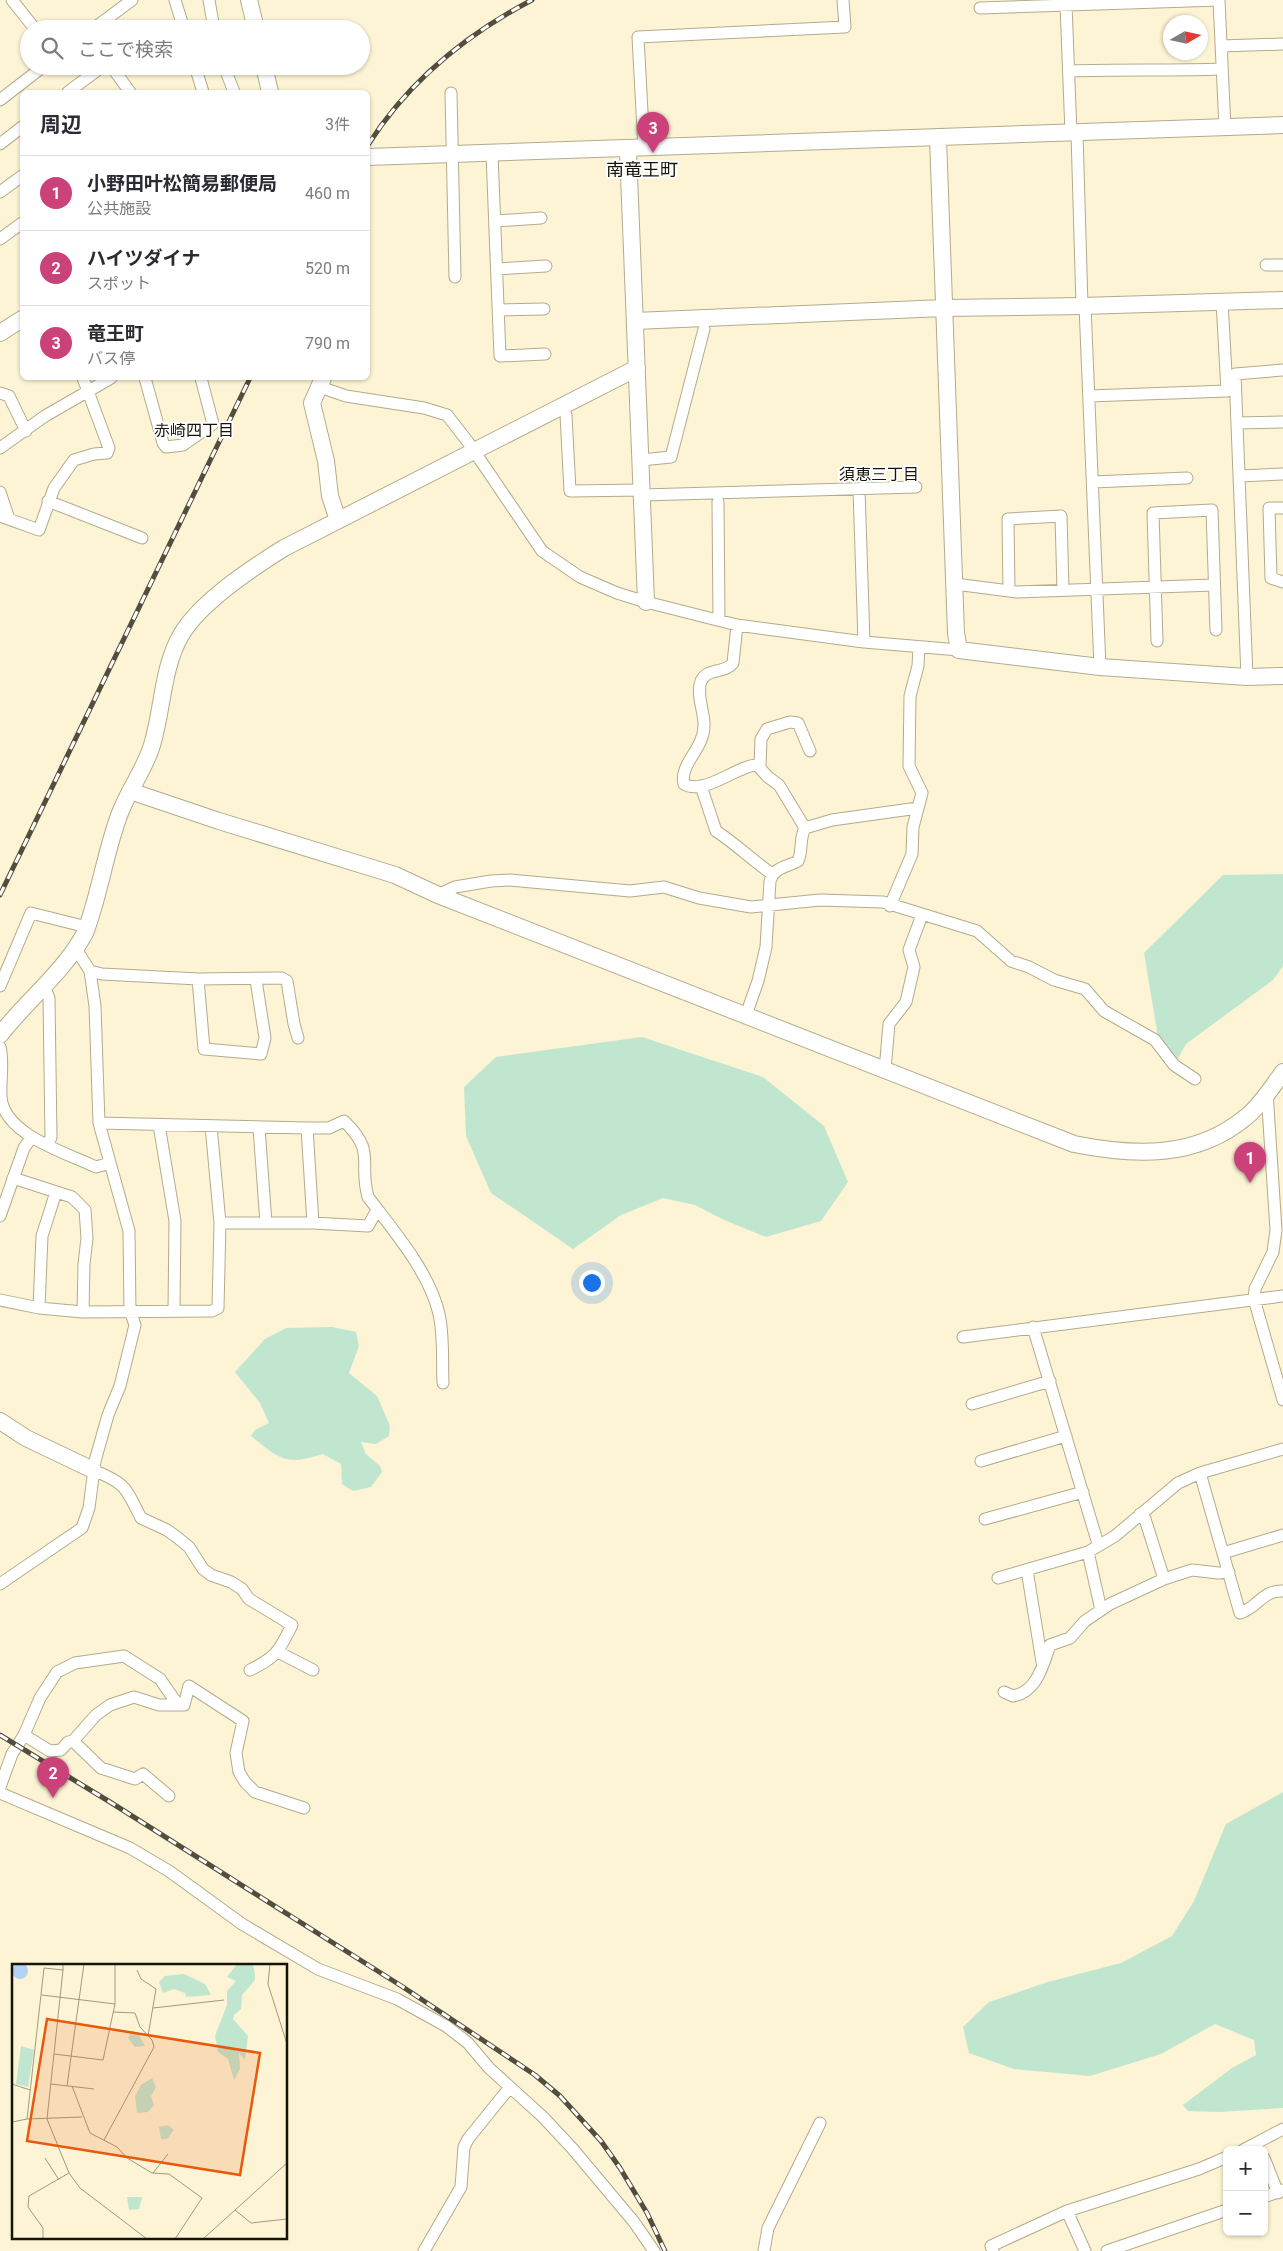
<!DOCTYPE html>
<html lang="ja">
<head>
<meta charset="utf-8">
<style>
  :root { --surface:#fff; --page:#f2f2f3; --text:#2b2b33; --muted:#7c7c81; --line:#e1e1e2; --accent:#cb417a }
  body { margin:0; font-family:Roboto,"Noto Sans JP",sans-serif; background:var(--page); color:var(--text) }
  .controls { position:absolute; right:15px; bottom:15px; display:grid; overflow:hidden; border-radius:8px; box-shadow:0 1px 4px #0004 }
  .controls button { width:45px; height:45px; display:grid; place-items:center; padding:0; border:0; border-bottom:1px solid var(--line); background:var(--surface); color:var(--text); font:25px sans-serif }
  .compass { position:absolute; left:1163px; top:15px; width:45px; height:45px; border-radius:50%; background:var(--surface); box-shadow:0 1px 4px #0004; rotate:81deg }
  .you { position:absolute; left:591px; top:1282px; width:18px; height:18px; margin:-12px; border:4px solid #fff; border-radius:50%; background:#1a73e8; box-shadow:0 0 0 8px #1a73e833 }
  .badge { display:grid; place-items:center; width:32px; height:32px; border-radius:50%; background:var(--accent); color:#fff; font-size:16px; font-weight:700 }
  .pin { position:absolute; translate:-50% -41px; filter:drop-shadow(0 1px 2px #0008) }
  .pin::after { content:''; position:absolute; top:26px; width:18px; height:15px; background:inherit; clip-path:polygon(0 0,100% 0,50% 100%) }
  .list { margin:0; padding:0; list-style:none }
  h2 { display:flex; justify-content:space-between; align-items:center; height:65px; margin:0; padding:0 20px; font-size:21px }
  h2 small { font-size:16px; font-weight:400; color:var(--muted) }
  .list li { display:grid; grid-template-columns:32px 1fr auto; gap:15px; align-items:center; box-sizing:border-box; height:75px; padding:0 20px; border-top:1px solid var(--line) }
  .list b { display:block; font-size:19px; white-space:nowrap }
  .list p { margin:0; font-size:16px; white-space:nowrap; color:var(--muted) }
  .list em { font-size:16px; font-style:normal; color:var(--muted) }
  .icon { flex:none; width:28px; height:28px; fill:none; stroke:currentColor; stroke-width:2; stroke-linecap:round; stroke-linejoin:round }
  .map { position:relative; flex:none; width:1283px; height:2251px; overflow:hidden }
  .search { position:absolute; background:var(--surface); box-shadow:0 1px 4px #0004; left:20px; top:20px; width:350px; height:55px; display:flex; align-items:center; gap:12px; box-sizing:border-box; padding:0 18px; border-radius:28px; color:var(--muted); font-size:19px }
  .panel { position:absolute; background:var(--surface); box-shadow:0 1px 4px #0004; left:20px; top:90px; width:350px; height:290px; border-radius:8px }
  .map>svg:first-child { display:block }
  .green { fill:#c0e6d0 }
  .lines { fill:none; stroke-linecap:round; stroke-linejoin:round }
  .street-casing { stroke:#b3ab8d; stroke-width:13 }
  .secondary-casing { stroke:#b3ab8d; stroke-width:18 }
  .street { stroke:#fff; stroke-width:11 }
  .secondary { stroke:#fff; stroke-width:16 }
  .rail-casing { stroke:#524d3d; stroke-width:5 }
  .rail { stroke:#fff; stroke-width:3; stroke-dasharray:9; stroke-linecap:butt }
  .labels { text-anchor:middle; dominant-baseline:central; stroke-width:4; stroke-linejoin:round; paint-order:stroke }
  .neighbourhood-label { font-size:16px; fill:#161308; stroke:#fff }
  .quarter-label { font-size:18px; fill:#161308; stroke:#fff }
  .inset-road { fill:none; stroke:#a09a82; stroke-width:1 }
  .view { fill:#e8590c; fill-opacity:0.15; stroke:#e8590c; stroke-width:2.5 }
  .inset-edge { fill:none; stroke:#161308; stroke-width:2.5 }
</style>
</head>
<body>
<div class="map">
<svg width="1283" height="2251" viewBox="0 0 1283 2251">
  <rect width="100%" height="100%" fill="#fcf4d4"/>
  <!-- green -->
  <path class="green" d="M1283 874V966L1273 980 1186 1044 1176 1062 1158 1037 1144 953 1223 875Z
    M642 1037 763 1077 824 1126 848 1182 821 1221 766 1237 722 1219 695 1205 663 1198 621 1215 573 1249 491 1193 466 1136 464 1087 496 1057Z
    M332 1327 356 1332 359 1346 349 1373 377 1396 390 1426 389 1436 376 1444 361 1442 366 1454 380 1466 382 1472 371 1487 353 1491 342 1484 341 1464 323 1454C285 1466 280 1459 251 1436L255 1430 269 1423 260 1403 235 1372 265 1339 286 1328Z
    M1283 1792V2108L1219 2112 1188 2111 1183 2105 1232 2068 1256 2055 1254 2040 1215 2024 1161 2054 1090 2076 1014 2069 969 2053 963 2027 989 2002 1048 1982 1121 1963 1172 1936 1194 1901 1226 1824Z"/>
  <g class="lines">
    <defs>
      <path id="street" d="M12 0 35 29
        M175 0 184 29
        M209 0 214 29
        M1219 0 1225 128
        M1066 5 1071 133
        M980 8 1219 0
        M93 29 132 0
        M1221 46 1283 44
        M111 66 130 92
        M195 66 203 92
        M224 66 234 92
        M1070 71C1121 69 1171 71 1222 69
        M68 92 103 66
        M451 93 455 277
        M0 100 44 66
        M1077 133 1082 306
        M0 144 22 127
        M644 149 638 37 845 27 843 0
        M492 154 500 356 545 354
        M0 192 22 176
        M495 221 541 218
        M0 239 22 223
        M1266 265H1283
        M497 269 546 266
        M1085 306 1100 667
        M498 310 544 309
        M145 378 163 443 166 447 183 445 213 424 201 378
        M317 386 346 396 424 408 447 415 468 442 542 551 580 577 617 593 646 602 737 625 864 642 959 650
        M0 393 9 396 26 431
        M1089 396 1227 391 1222 301
        M562 406 566 415 570 491 642 490
        M1237 423 1283 422
        M0 448 45 416 111 378
        M641 460 671 457 704 329
        M1240 476 1283 474
        M1093 482 1187 478
        M859 489 864 642
        M0 492 9 519
        M643 495 916 487
        M48 501 142 538
        M718 502 719 620
        M1283 508H1269L1271 578 1283 582
        M0 516 39 530 54 488 74 460 94 454 107 453 109 448 83 378
        M955 584 1017 592 1214 585
        M1009 591 1008 519 1061 516 1063 590
        M737 625 733 663C725 674 708 667 701 681 696 694 704 711 704 724 705 749 679 763 684 784 704 796 738 765 757 765L768 777 779 785 805 828C799 839 803 850 798 861 787 867 774 867 770 881L766 947 758 981 746 1015
        M1157 641 1153 513 1212 510 1216 630
        M1247 677 1235 374 1283 370
        M760 766 761 739 767 729 790 722 798 723 810 751
        M701 786 716 831C736 844 752 860 772 874
        M805 828 832 820 918 808
        M438 895 455 887 491 881 510 880 630 891 664 887 699 898 751 907 820 900 883 902 977 931 1011 961 1029 967 1054 980 1085 989 1104 1011 1155 1040 1174 1065 1195 1079
        M890 906 912 854 913 827 922 793 909 766 910 696 918 666 919 647
        M90 971 102 974 198 979 282 978 287 981 294 1024 298 1038
        M198 979 204 1049 261 1054 265 1038 256 980
        M0 986 31 913 87 927
        M44 986 49 998 51 1137 48 1145
        M0 1047C4 1062 0 1081 1 1097 4 1135 67 1153 96 1167L110 1163
        M885 1070 889 1024 906 1002 914 967 909 950 922 915
        M1267 1092 1276 1230 1273 1252 1255 1289 1254 1299 1283 1400
        M99 1123 307 1128H329L344 1121C377 1153 358 1161 368 1197 393 1230 430 1273 439 1314 444 1336 442 1361 443 1383
        M159 1125 175 1221 174 1311
        M259 1128 266 1223
        M307 1128 313 1223
        M13 1178 72 1197 85 1210 87 1238 84 1264 83 1312
        M0 1216 24 1148 31 1138
        M220 1223H313L368 1226 377 1210
        M0 1300 39 1308 83 1312 212 1311 218 1308 220 1223 211 1126
        M39 1308 42 1236 56 1192
        M1033 1327 1098 1544
        M963 1337 1283 1296
        M972 1404 1050 1381
        M981 1461 1066 1436
        M93 1470C127 1484 125 1487 141 1518L167 1530 178 1538 189 1547 203 1569 211 1575 231 1582 242 1589 249 1599 292 1625C279 1651 277 1657 250 1670
        M1200 1473 1240 1613C1258 1608 1262 1590 1283 1591
        M1140 1514 1145 1519 1164 1579
        M985 1519 1083 1492
        M1088 1552 1101 1610
        M1223 1553 1283 1535
        M1027 1570 1042 1662
        M998 1578 1088 1552 1115 1536 1178 1483 1200 1473 1283 1449
        M0 1584 82 1528 89 1508 95 1461 108 1415 120 1386 135 1325 130 1311 129 1231 99 1123 95 1006 90 971 76 949
        M278 1652 313 1670
        M1004 1692 1013 1696C1037 1692 1043 1665 1050 1645L1070 1638 1085 1621 1110 1604 1164 1579 1192 1570 1218 1573 1229 1572
        M24 1735 50 1751 61 1750 68 1742 73 1741 101 1768 135 1779 143 1774 169 1796
        M73 1741 96 1715 110 1705 134 1697 159 1705H184L189 1686 243 1721 236 1753 239 1772 245 1782 255 1792 304 1808
        M0 1787 12 1754 24 1735 40 1698 57 1672 75 1663 124 1656 160 1679 178 1705
        M0 1793 130 1848 169 1871 242 1924 318 1969 397 1999 446 2026 468 2043 489 2068 543 2117 572 2148 634 2222 654 2251
        M1243 2150 1283 2129
        M1264 2158 1278 2193
        M1264 2197 1283 2190
        M1067 2211 1085 2251
        M424 2251 461 2187 464 2147 468 2139 510 2087
        M764 2251 768 2228 820 2123
        M993 2251 991 2246 1067 2211 1199 2169 1227 2157
        M1107 2251 1227 2210"/>
      <path id="secondary" d="M249 0 256 29
        M264 66 270 92
        M938 138 956 633 959 650 1100 667 1247 677 1283 676
        M628 150 646 602
        M368 157 1283 125
        M635 321 944 308 1082 306 1283 300
        M0 333 22 319
        M323 378 312 403 326 461 330 496 338 520
        M130 791 219 821 395 875 438 895 1074 1144C1134 1156 1196 1159 1246 1117 1261 1105 1272 1087 1283 1072
        M0 1035C27 1000 64 972 85 933 100 894 105 852 120 813 129 789 145 769 152 745 163 709 162 668 181 635 200 602 252 568 284 548L637 368
        M0 1421 26 1438 93 1470"/>
    </defs>
    <!-- street casing -->
    <use href="#street" class="street-casing"/>
    <!-- secondary casing -->
    <use href="#secondary" class="secondary-casing"/>
    <!-- street -->
    <use href="#street" class="street"/>
    <!-- secondary -->
    <use href="#secondary" class="secondary"/>
    <defs>
      <path id="rail" d="M368 145C408 82 467 34 532 0
        M0 895 250 378
        M0 1735 110 1802 403 1987 535 2075 560 2096 601 2141 620 2168 647 2213 665 2251"/>
    </defs>
    <!-- rail casing -->
    <use href="#rail" class="rail-casing"/>
    <!-- rail -->
    <use href="#rail" class="rail"/>
  </g>
  <g class="labels">
    <!-- neighbourhood labels -->
    <g class="neighbourhood-label">
      <text x="194" y="430">赤崎四丁目</text>
      <text x="879" y="474">須恵三丁目</text>
    </g>
    <!-- quarter labels -->
    <g class="quarter-label">
      <text x="642" y="169">南竜王町</text>
    </g>
  </g>
  <!-- overview -->
  <g transform="translate(12 1964)">
    <rect width="275" height="275" fill="#fcf4d4"/>
    <path d="M225 0H241L243 11V16L230 31 229 45 222 51 221 55 236 72 233 96 227 89 228 105 222 116 216 95 206 88 203 72 215 41V27L224 17 215 13ZM172 10 193 20 199 31 174 33 173 29 162 25 151 29 147 18 153 12ZM120 66 127 71 133 82 123 83 116 74ZM9 82 22 86 16 123 4 120ZM140 114 144 123 139 132 142 141 136 148 125 149 123 132 129 121ZM156 161 162 166 155 175H149L147 163ZM115 233H130L127 245 117 246Z" fill="#c0e6d0"/>
    <path d="M0 7a8 8 0 1 1 16 0a8 8 0 1 1-16 0Z" fill="#b2d2f6"/>
    <path class="inset-road" d="M258 0 256 20 275 80M51 6 35 155 57 209 68 224 135 275M125 6 129 15 144 25 136 72M30 31 103 40M141 44 212 36M42 90 91 96 103 40V0M0 120 18 126M39 120 82 125M55 122 72 0M60 122 78 169 105 183 115 194 140 209 157 210 190 234 163 275M15 155 70 153M0 158 15 155 32 4 51 6V0M92 176 142 83 140 76 128 63 123 49 101 48M33 194 47 216M141 209 156 190M223 246 239 259 275 255M31 275V264L16 243 17 232 57 209M191 275 275 199"/>
    <path class="view" d="M35 55 248 89 228 211 15 177Z"/>
    <rect width="275" height="275" class="inset-edge"/>
  </g>
</svg>
<div class="controls">
<button>+</button>
<button>−</button>
</div>
<svg class="compass" viewBox="-18 -18 36 36"><path d="M0-13l5 13h-10z" fill="#e53935"/><path d="M0 13l5-13h-10z" fill="#7c7c81"/></svg>
<div class="you"></div>
<div class="pin badge" style="left:1250px;top:1183px">1</div>
<div class="pin badge" style="left:53px;top:1798px">2</div>
<div class="pin badge" style="left:653px;top:153px">3</div>
<div class="search"><svg class="icon" aria-label="search" viewBox="0 0 24 24"><circle cx="10" cy="10" r="6"/><path d="M15 15l6 6"/></svg>ここで検索</div>
<section class="panel">
<h2>周辺<small>3件</small></h2>
<ul class="list">
<li><span class="badge">1</span><div><b>小野田叶松簡易郵便局</b><p>公共施設</p></div><em>460 m</em></li>
<li><span class="badge">2</span><div><b>ハイツダイナ</b><p>スポット</p></div><em>520 m</em></li>
<li><span class="badge">3</span><div><b>竜王町</b><p>バス停</p></div><em>790 m</em></li>
</ul>
</section>
</div>
</body>
</html>
